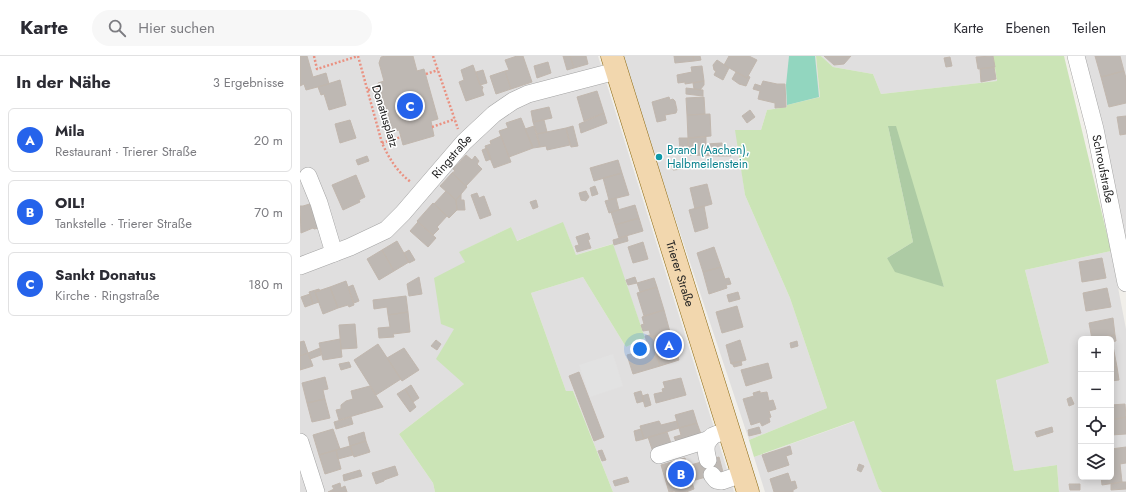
<!DOCTYPE html>
<html lang="de">
<head>
<meta charset="utf-8">
<style>
  :root { --surface:#fff; --page:#f7f7f7; --text:#2b2b33; --muted:#7c7c81; --line:#e1e1e2; --accent:#2563eb }
  body { margin:0; font-family:Jost,sans-serif; background:var(--page); color:var(--text) }
  .controls { position:absolute; right:12px; bottom:12px; display:grid; overflow:hidden; border-radius:6px; box-shadow:0 2px 10px #0003 }
  .controls button { width:36px; height:36px; display:grid; place-items:center; padding:0; border:0; border-bottom:1px solid var(--line); background:var(--surface); color:var(--text); font:20px sans-serif }
  .you { position:absolute; left:340px; top:293px; width:14px; height:14px; margin:-10px; border:3px solid #fff; border-radius:50%; background:#1a73e8; box-shadow:0 0 0 6px #1a73e833 }
  .badge { display:grid; place-items:center; width:26px; height:26px; border-radius:50%; background:var(--accent); color:#fff; font-size:13px; font-weight:700 }
  .pin { position:absolute; translate:-50% -50%; border:2px solid #fff; box-shadow:0 1px 4px #0006 }
  .list { margin:0; padding:0; list-style:none }
  h2 { display:flex; justify-content:space-between; align-items:center; height:52px; margin:0; padding:0 16px; font-size:17px }
  h2 small { font-size:13px; font-weight:400; color:var(--muted) }
  .list li { display:grid; grid-template-columns:26px 1fr auto; gap:12px; align-items:center; box-sizing:border-box; height:64px; margin:0 8px 8px; padding:0 8px; border:1px solid var(--line); border-radius:6px }
  .list b { display:block; font-size:15px; white-space:nowrap }
  .list p { margin:0; font-size:13px; white-space:nowrap; color:var(--muted) }
  .list em { font-size:13px; font-style:normal; color:var(--muted) }
  .icon { flex:none; width:22px; height:22px; fill:none; stroke:currentColor; stroke-width:2; stroke-linecap:round; stroke-linejoin:round }
  .map { position:relative; flex:none; width:826px; height:436px; overflow:hidden }
  header { display:flex; align-items:center; gap:24px; box-sizing:border-box; height:56px; padding:0 20px; background:var(--surface); border-bottom:1px solid var(--line) }
  header strong { font-size:19px }
  nav { display:flex; gap:22px; margin-inline-start:auto; font-size:14px }
  .search { width:280px; height:36px; background:var(--page); display:flex; align-items:center; gap:10px; box-sizing:border-box; padding:0 14px; border-radius:22px; color:var(--muted); font-size:15px }
  main { display:flex }
  aside { flex:1; background:var(--surface) }
  .map>svg:first-child { display:block }
  .residential { fill:#e0dfdf; fill-rule:evenodd }
  .grass { fill:#cbe4b6; fill-rule:evenodd }
  .forest { fill:#adcba4 }
  .pitch { fill:#92d6bf }
  .parking { fill:#e2e2e2 }
  .building { fill:#beb8b3; stroke:#c1b7ae }
  .lines { fill:none; stroke-linecap:round; stroke-linejoin:round }
  .minor-casing { stroke:#a3a3a3; stroke-width:18 }
  .major-casing { stroke:#8d6a12; stroke-width:23 }
  .path { stroke:#ea9181; stroke-width:2.5; stroke-dasharray:2 2; stroke-linecap:butt }
  .minor { stroke:#fff; stroke-width:17 }
  .major { stroke:#f2d7ae; stroke-width:22 }
  .culture-dot { fill:#0f9aa8; stroke:#fff; stroke-width:1.5 }
  .labels { text-anchor:middle; dominant-baseline:central; stroke-width:3; stroke-linejoin:round; paint-order:stroke }
  .street-label { font-size:12px; fill:#222; stroke:#fff }
  .culture-label { font-size:12px; fill:#0d838f; stroke:#fff; text-anchor:start }
</style>
</head>
<body>
<header>
<strong>Karte</strong>
<div class="search"><svg class="icon" aria-label="search" viewBox="0 0 24 24"><circle cx="10" cy="10" r="6"/><path d="M15 15l6 6"/></svg>Hier suchen</div>
<nav><a>Karte</a><a>Ebenen</a><a>Teilen</a></nav>
</header>
<main>
<aside>
<h2>In der Nähe<small>3 Ergebnisse</small></h2>
<ul class="list">
<li><span class="badge">A</span><div><b>Mila</b><p>Restaurant · Trierer Straße</p></div><em>20 m</em></li>
<li><span class="badge">B</span><div><b>OIL!</b><p>Tankstelle · Trierer Straße</p></div><em>70 m</em></li>
<li><span class="badge">C</span><div><b>Sankt Donatus</b><p>Kirche · Ringstraße</p></div><em>180 m</em></li>
</ul>
</aside>
<div class="map">
<svg width="826" height="436" viewBox="0 0 826 436">
  <rect width="100%" height="100%" fill="#f1efea"/>
  <!-- residential -->
  <path class="residential" d="M0 0H298L434 436H313L273 335H266L231 237 283 221 326 291 345 282 312 188 276 199 263 167 216 185 211 171 160 196 165 205 154 273 164 328 99 378 133 427 135 436H0Z
    M323 0H516L520 41 487 49 488 51 467 54 461 74H436L445 139 490 242 527 352 449 384 331 29Z
    M521 0H693L697 25 581 38 573 18 533 11Z
    M784 0H826V187L820 152Z
    M811 195 826 273V436H759L757 409 714 415 696 323 749 307 725 214ZM781 283H811V421H781Z
    M555 365 579 433 582 436H465L454 401Z"/>
  <!-- grass -->
  <path class="grass" d="M516 0H521L533 11 573 18 581 38 697 25 693 0H764L811 195 725 214 749 307 696 324 714 415 757 409 759 436H582L579 433 554 365 454 401 449 384 527 352 490 242 445 139 435 74H461L467 54 487 51V49L520 41ZM588 70 644 231 587 202 613 186Z
    M263 166 276 199 313 188 345 282 326 291 283 221 231 237 266 335H273L313 436H135L133 427 99 378 164 328 136 303 154 273 141 268 134 222 165 206 159 196 211 171 217 185Z"/>
  <!-- forest -->
  <path class="forest" d="M588 70H596L644 231 595 216 587 202 613 186Z"/>
  <!-- pitch -->
  <path class="pitch" d="M489 0H515L519 41 487 49 486 29Z"/>
  <!-- parking -->
  <path class="parking" d="M313 298 323 330 290 341 279 309Z"/>
  <!-- building -->
  <path class="building" d="M0 0H7L13 21 26 17 29 28 6 34 4 28 0 30Z
    M86 0H113L117 15 124 13 138 63 131 65 134 80 103 89 99 74 92 76 78 27 84 25 79 7 81 1Z
    M217 0H223L232 26 211 33 205 15 209 14 205 4Z
    M263 0H270L274 12 267 14Z
    M270 0H286L288 8 274 12Z
    M374 0H393L394 5 375 7Z
    M393 0H400L401 4 394 5Z
    M429 0H449L457 4 447 22 424 9Z
    M524 0H551L544 8 534 9Z
    M693 0 695 11 678 13 676 1Z
    M795 0H820L824 15 801 21Z
    M650 1 652 10 646 11 644 2Z
    M417 4 429 12 423 24 414 19 416 15 414 14 413 9Z
    M248 6 251 17 237 22 234 10Z
    M173 9 180 29 183 31 182 34 184 39 166 45 159 26 164 24 161 14Z
    M402 10 404 25 385 28V26L378 27 377 19 392 16 391 11Z
    M694 11 696 23 681 26 680 13Z
    M183 14 187 27 180 29 176 16Z
    M205 15 211 33 196 38 190 20Z
    M824 15 826 22V47L809 51 801 21Z
    M436 16 447 22 448 20 450 21 446 30 439 28 432 23Z
    M40 24 46 49 29 54 24 38 21 39 18 31Z
    M404 25V29L400 34 394 33 393 27Z
    M463 25 477 28H485L486 51 475 52V47L458 43 460 35 453 33 455 28 461 30Z
    M386 32 403 34V40L386 38Z
    M297 35 304 57 284 65 277 41Z
    M369 41 370 44 373 43 375 45 377 54 376 57 365 59 366 64 357 66 352 46Z
    M404 41 405 58 387 59 386 42Z
    M249 51 252 62 233 66 231 55Z
    M450 54 455 61 447 67 442 60Z
    M304 57 307 67 281 77 279 68Z
    M410 58 411 80 388 82 387 59Z
    M826 60V78L820 79 817 61Z
    M221 62 233 92 209 101 199 75 208 72 206 67Z
    M50 64 56 82 40 87 35 68Z
    M244 64 247 76 237 78 233 66Z
    M234 70 240 91 233 92 225 73Z
    M273 70 278 90 271 91 266 72Z
    M266 72 270 89 247 94 246 90 240 91 237 78Z
    M201 80 211 106 194 112 185 90 191 88 190 85Z
    M406 81V88L422 87 421 100 389 99 388 82Z
    M379 82H388V93L380 94Z
    M187 92 191 103 186 105 182 94Z
    M421 93H431V100H421Z
    M166 99 172 104 175 100 179 105 177 108 182 113 166 130 152 117 155 115 153 113Z
    M67 100 69 105 58 109 56 104Z
    M318 104 322 117 294 125 290 112Z
    M381 107 383 113 373 114 372 109Z
    M152 117 167 131 156 144 140 130Z
    M322 117 329 139 309 144 303 122Z
    M56 119 65 141 59 144 60 146 43 154 32 129Z
    M407 128 412 148 395 153 390 132Z
    M295 130 298 138 292 140 290 132Z
    M146 135 156 144 157 154 149 162 134 148Z
    M286 135 289 141 286 145 281 144 279 137Z
    M177 137 179 142 184 140 191 159 180 163 171 139Z
    M161 138V144H164L165 154H157L156 144Z
    M316 142 319 154 309 157 305 145Z
    M236 144 238 151 233 153 230 146Z
    M13 147 19 172 14 173 13 172 1 177 0 150H3Z
    M133 147 147 160 137 171 139 173 133 179 117 165Z
    M335 149 339 162 315 169 311 156Z
    M404 150 408 172 395 176 389 154Z
    M339 162 343 175 319 182 315 169Z
    M118 166 136 182 128 191 110 175Z
    M288 177 290 183 288 184 291 192 277 196 275 190 279 189 276 181Z
    M327 180 328 185 314 189 313 184Z
    M97 185 109 206 94 215 82 194Z
    M343 186 348 203 333 207 328 191Z
    M414 191 421 211 403 216 397 197Z
    M82 194 94 215 79 224 67 203Z
    M109 194 115 204 109 207 104 197Z
    M802 202 806 222 782 226 779 206Z
    M421 211 425 223 429 222 431 228 426 229 427 232 409 238 403 216Z
    M119 221 122 238 109 240 107 228Z
    M335 221 337 227 328 229 326 224Z
    M354 222 357 231 340 236 337 227Z
    M46 225 54 249 49 251 48 249 38 252 30 231Z
    M53 229 59 245 54 247 48 231Z
    M30 231 38 252 23 258 15 236Z
    M357 231 364 254 344 260 337 237Z
    M807 232 811 251 786 255 783 237Z
    M19 233 20 235 15 236 19 246 13 248 9 236Z
    M438 236 440 243 429 246 427 239Z
    M10 238 13 248 5 251 1 241Z
    M106 240 108 256 88 259 87 251 74 253 73 244Z
    M437 250 443 271 422 277 416 256Z
    M364 254 370 276 351 281 349 274 343 275 341 269 344 268 342 261Z
    M108 256 110 276 93 278 94 281 79 282 78 272 90 271 88 259Z
    M813 262 815 279 792 283 789 267Z
    M55 268 57 292 41 293 39 269Z
    M370 276 379 304 360 310 351 281Z
    M350 279 360 310 333 318 327 299 349 293 345 280Z
    M815 279 816 285 811 286V283H801V281Z
    M40 283 42 301 23 304 19 287Z
    M136 284 141 288 137 294 131 290Z
    M440 284 446 304 431 308 426 289Z
    M4 285 8 297 0 300V286Z
    M497 285 498 290 491 292 490 287Z
    M78 288 101 323 76 339 54 304Z
    M813 290 817 311 811 312V291Z
    M20 292 21 299 10 303 8 297Z
    M104 292 119 314 102 325 87 302Z
    M8 297 13 310 0 314V300Z
    M441 305 442 309 434 311 432 307Z
    M49 306 51 311 41 314 39 308Z
    M468 307 472 322 446 330 441 314Z
    M817 311 819 324 811 325V312Z
    M279 316 304 381 294 385 269 320Z
    M25 321 28 333 23 334 25 343 7 347 2 327Z
    M381 322 386 339 356 347 354 338 363 336 362 333 365 332 363 326Z
    M111 329 119 342 113 346 105 333Z
    M70 330 83 351 39 364 36 354 41 353V349L46 345 53 343 51 335Z
    M105 333 116 351 110 356 97 338Z
    M341 335 344 345 337 347 334 337Z
    M460 335V337L467 336 469 345 473 344 476 353 469 355 471 361 469 362 470 366 462 370 460 366 451 369 443 343 454 340 453 337Z
    M348 338 351 349 345 351 342 340Z
    M771 341 774 348 769 350 767 343Z
    M25 343 30 362 12 366 7 347Z
    M825 348 826 361 811 364V349Z
    M393 354 397 367 379 372 375 359Z
    M51 361 53 368 36 373 34 366Z
    M826 361V378L811 379V364Z
    M359 365 361 369 377 365 379 372 344 383 340 370Z
    M397 367 402 381 377 388 374 381 381 379 379 372Z
    M459 371 461 377 449 380 448 374Z
    M752 371 753 376 737 381 735 376Z
    M33 373 40 393 19 399 13 379Z
    M341 373 344 383 336 385 334 375Z
    M64 376 66 385 50 390 48 381Z
    M367 376 372 390 353 396 348 381Z
    M66 385 70 396 54 401 50 390Z
    M50 390 53 399 38 403 36 394Z
    M490 390 492 398 486 400 489 409 468 416 462 399Z
    M826 391V407L820 408 822 426 802 429 801 421H811V393Z
    M36 394 41 413 25 418 19 399Z
    M302 394 306 404 302 405 298 395Z
    M419 401 423 416 392 425 387 410Z
    M385 402 394 433 386 436H375V435L369 436 361 409Z
    M559 408 564 410 561 416 557 414Z
    M95 410 98 419 84 424V425L76 428 72 417Z
    M60 414 62 420 44 425 43 419Z
    M488 417 491 426 495 425 497 432 493 434V436H474L470 423Z
    M327 421 329 426 315 430 313 425Z
    M822 426H826V433L811 434V428Z
    M40 427 41 432 45 430 47 436H28L34 433 32 430Z
    M769 428H780V434H770Z"/>
  <g class="lines">
    <defs>
      <g id="minor">
        <path id="s1" d="M776 0 795 73 826 227"/>
        <path d="M8 120 19 147 34 197"/>
        <path id="s2" d="M0 210 50 191 86 174 103 157 164 86 194 58 213 45 228 38 316 15"/>
        <path d="M0 386 16 436"/>
        <path d="M359 399 410 383"/>
        <path d="M408 404C405 394 404 382 417 378"/>
        <path d="M412 419 416 424 422 425 442 418"/>
      </g>
      <g id="major">
        <path id="s3" d="M312 0 448 436"/>
      </g>
    </defs>
    <!-- minor casing -->
    <use href="#minor" class="minor-casing"/>
    <!-- major casing -->
    <use href="#major" class="major-casing"/>
    <!-- path -->
    <path class="path" d="M14 0 17 13 58 0
      M58 0 82 87C89 102 97 116 111 126
      M133 0 158 73
      M126 18 138 14
      M68 34 79 31
      M132 71 155 63
      M82 87 101 81"/>
    <!-- minor -->
    <use href="#minor" class="minor"/>
    <!-- major -->
    <use href="#major" class="major"/>
  </g>
  <!-- markers -->
  <circle class="culture-dot" cx="359" cy="101" r="4"/>
  <g class="labels">
    <!-- street labels -->
    <g class="street-label">
      <text transform="translate(85 60) rotate(73)">Donatusplatz</text>
      <text stroke="none"><textPath href="#s2" startOffset="192">Ringstraße</textPath></text>
      <text stroke="none"><textPath href="#s1" startOffset="116">Schroufstraße</textPath></text>
      <text stroke="none"><textPath href="#s3" startOffset="228">Trierer Straße</textPath></text>
    </g>
    <!-- culture labels -->
    <g class="culture-label">
      <text x="367" y="94">Brand (Aachen),<tspan x="367" dy="14">Halbmeilenstein</tspan></text>
    </g>
  </g>
</svg>
<div class="controls">
<button>+</button>
<button>−</button>
<button><svg class="icon" aria-label="locate" viewBox="0 0 24 24"><circle cx="12" cy="12" r="6"/><path d="M12 2v4M12 18v4M2 12h4M18 12h4"/></svg></button>
<button><svg class="icon" aria-label="layers" viewBox="0 0 24 24"><path d="M12 4l9 5-9 5-9-5zM3 14l9 5 9-5"/></svg></button>
</div>
<div class="you"></div>
<div class="pin badge" style="left:369px;top:289px">A</div>
<div class="pin badge" style="left:381px;top:418px">B</div>
<div class="pin badge" style="left:110px;top:50px">C</div>
</div>
</main>
</body>
</html>
